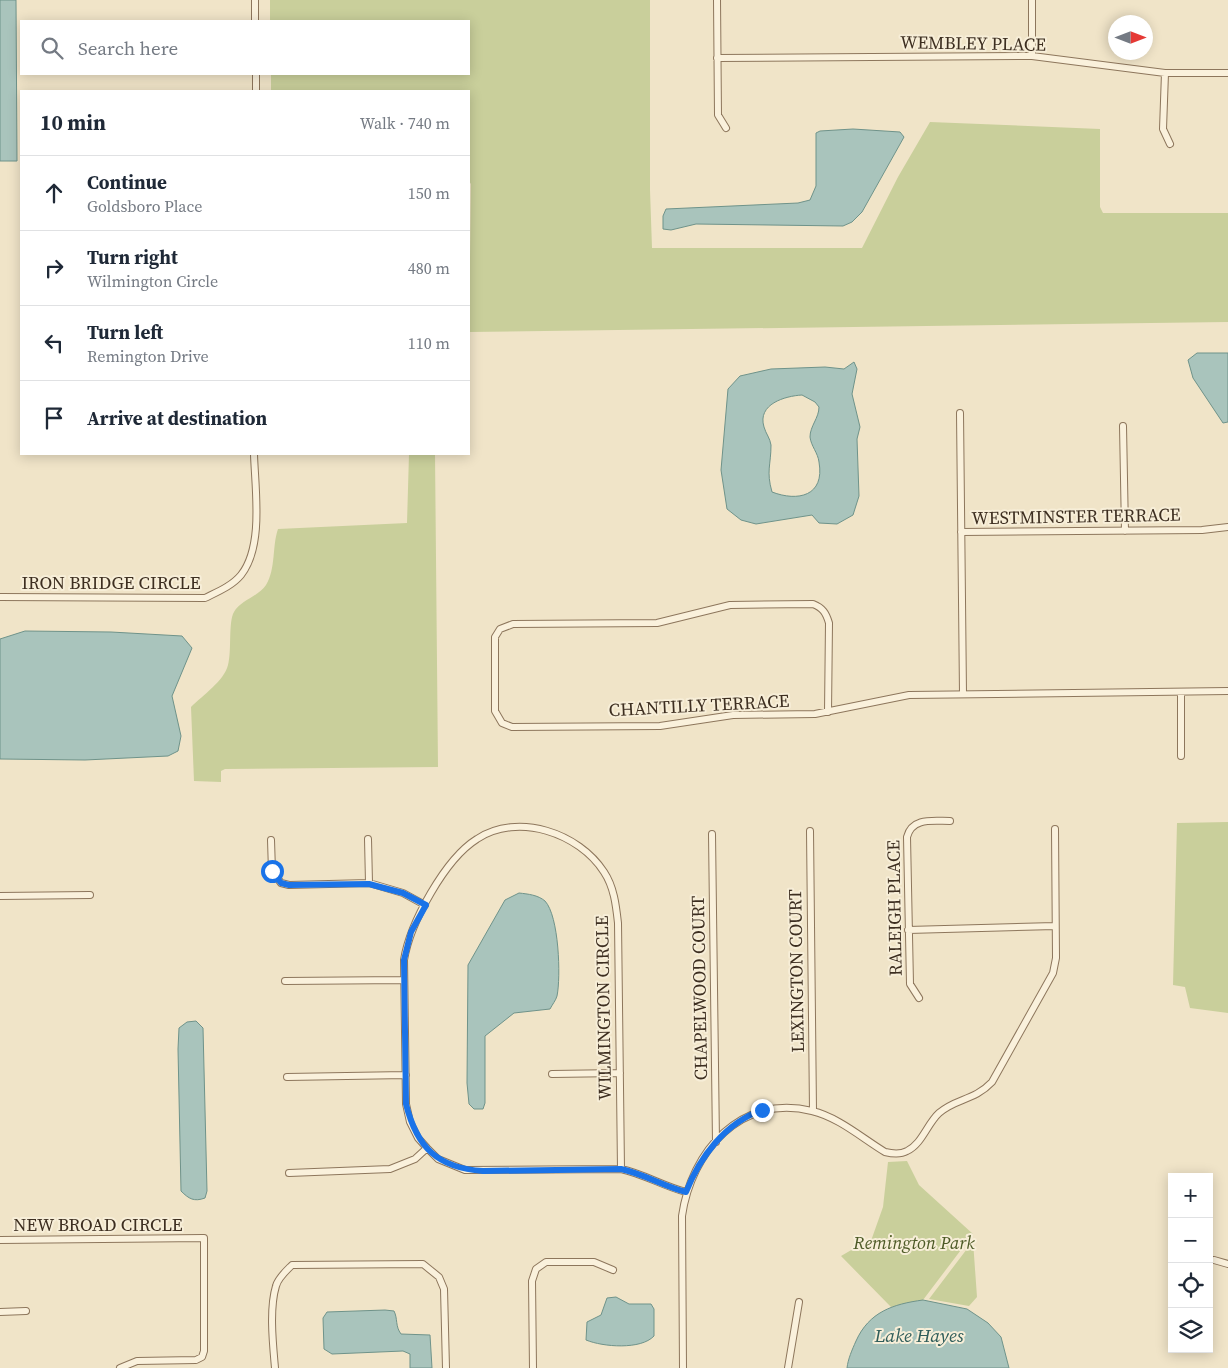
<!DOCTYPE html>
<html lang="en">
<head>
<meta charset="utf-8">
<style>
  :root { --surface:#fff; --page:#f2f2f3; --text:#1f2937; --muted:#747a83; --line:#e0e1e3 }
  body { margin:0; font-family:"Source Serif 4",serif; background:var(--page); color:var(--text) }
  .controls { position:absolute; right:15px; bottom:15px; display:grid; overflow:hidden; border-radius:0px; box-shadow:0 2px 12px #0003 }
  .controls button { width:45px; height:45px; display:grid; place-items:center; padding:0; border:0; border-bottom:1px solid var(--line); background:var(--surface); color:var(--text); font:25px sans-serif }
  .compass { position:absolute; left:1108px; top:15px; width:45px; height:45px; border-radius:50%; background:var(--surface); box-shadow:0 2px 12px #0003; rotate:90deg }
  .stop { position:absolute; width:15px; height:15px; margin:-11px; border:4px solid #1a73e8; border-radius:50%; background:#fff }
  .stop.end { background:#1a73e8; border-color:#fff; box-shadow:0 1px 5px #0008 }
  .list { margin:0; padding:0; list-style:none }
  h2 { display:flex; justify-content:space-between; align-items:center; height:65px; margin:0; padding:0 20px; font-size:21px }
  h2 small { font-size:16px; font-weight:400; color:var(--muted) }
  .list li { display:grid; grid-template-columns:32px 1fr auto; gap:15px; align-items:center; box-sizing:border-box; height:75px; padding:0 20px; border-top:1px solid var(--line) }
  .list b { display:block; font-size:19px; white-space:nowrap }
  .list p { margin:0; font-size:16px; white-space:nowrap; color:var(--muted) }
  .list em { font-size:16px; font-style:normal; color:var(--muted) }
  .icon { flex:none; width:28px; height:28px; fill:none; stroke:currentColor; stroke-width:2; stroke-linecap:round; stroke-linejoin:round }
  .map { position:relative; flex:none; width:1228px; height:1368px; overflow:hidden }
  .search { position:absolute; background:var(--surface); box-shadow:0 2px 12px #0003; left:20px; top:20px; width:450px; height:55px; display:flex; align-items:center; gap:12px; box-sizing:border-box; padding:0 18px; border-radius:0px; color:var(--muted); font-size:19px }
  .panel { position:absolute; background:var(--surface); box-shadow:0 2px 12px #0003; left:20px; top:90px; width:450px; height:365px; border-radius:0px }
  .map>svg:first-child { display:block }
  .green { fill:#c9cf9b }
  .water { fill:#a9c4bc; stroke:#6f938a; fill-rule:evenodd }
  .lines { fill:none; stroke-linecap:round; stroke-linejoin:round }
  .minor-casing { stroke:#8d765c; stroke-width:8 }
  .minor { stroke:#faf1dc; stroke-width:6 }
  .route { stroke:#1a73e8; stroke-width:6 }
  .labels { text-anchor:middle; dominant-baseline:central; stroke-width:4; stroke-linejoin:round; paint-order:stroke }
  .street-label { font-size:18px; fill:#3d2e20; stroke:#f7eed8 }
  .park-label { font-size:18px; font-style:italic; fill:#4d5a26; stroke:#f7eed8 }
  .water-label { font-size:19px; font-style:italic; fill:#2f5d5a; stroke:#f7eed8 }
</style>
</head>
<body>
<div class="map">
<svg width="1228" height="1368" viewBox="0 0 1228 1368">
  <rect width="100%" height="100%" fill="#f0e4c8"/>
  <!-- green -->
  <path class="green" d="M270 0H650V190L652 248H862L898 177 930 122 1100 129V207L1103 213H1228V322L469 332 471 184 469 181V91H271V74H469V21H270Z
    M409 454H435L438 767 225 769 221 771V782L194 781 191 707C203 695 224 681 228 665 232 651 228 622 234 612 241 600 259 596 266 585 276 569 272 546 278 529L407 523Z
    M1228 822V1013L1190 1008 1185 987 1173 985 1177 823Z
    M907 1161 919 1185 973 1234 923 1300 891 1307 841 1256 872 1238 883 1207 888 1162Z
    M973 1241 977 1297 969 1306 929 1299Z"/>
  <!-- water -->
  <path class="water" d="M0 0H16L17 161H0Z
    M853 129 900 132 904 137 862 212 852 222 843 226 696 224 671 230 663 229V216L666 209 798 203 810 200 816 186V133L820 131Z
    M1197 353H1228V422L1223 423 1193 378 1188 360Z
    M854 362 857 369 852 394 860 427 857 439 859 496 853 515 837 524 819 523 812 515 756 524 741 520 727 509 721 470 728 389 740 376 771 369 825 367 844 369ZM802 395 815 402 819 407C819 418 810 426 810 437 811 446 818 453 819 462 825 496 798 502 772 492 766 471 771 465 771 445 770 438 766 434 764 427 757 404 785 396 802 395Z
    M25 631 111 632 182 636 192 648 172 696 181 736 178 751 168 756 85 760 0 759V639Z
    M519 893C528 894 538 895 545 901 559 916 561 977 557 996 556 1000 552 1005 550 1009L514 1013 485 1036V1103L483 1109H474L469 1104 467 1083 468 965 505 900Z
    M196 1021 203 1028 207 1191 205 1198C194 1202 189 1199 181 1191L178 1049 179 1028 187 1022Z
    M616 1297 629 1304H651L654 1309V1336C641 1350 603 1347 586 1340L587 1322 601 1315 607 1298Z
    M923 1300 967 1309 988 1323 1001 1337 1009 1368H847C848 1359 852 1350 856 1341 869 1312 893 1304 923 1300Z
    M385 1310 394 1311C398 1319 395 1326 401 1334L430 1335 432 1368H410V1354L403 1351 332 1354 324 1349 323 1318 327 1312Z"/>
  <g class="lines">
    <defs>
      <path id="minor" d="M255 0V21
        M717 0 718 115 726 128
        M1032 56V0
        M717 58 1032 56 1165 73H1228
        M1165 73 1163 129 1170 144
        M256 74V91
        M960 413 963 694
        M1123 426 1125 531
        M961 532 1202 530 1228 527
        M0 597 205 598C217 592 232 586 241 575 264 546 255 489 254 454
        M1181 692V756
        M828 712 829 623C826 613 823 608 813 604L730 605 657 623 513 624 500 629 495 637V711L502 723 512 727 660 726 733 715 815 714 909 695 1228 691
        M810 831 813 1111
        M712 834 716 1142
        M368 839 369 883
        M271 840 272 871 281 883 289 885 369 883 403 893 425 905
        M0 896 90 895
        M908 930 1055 926
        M285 981 404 980
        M919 998 910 984 907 837C912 817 933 821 950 821
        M552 1074 620 1073
        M287 1077 406 1075
        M621 1169 618 923C616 905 614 887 604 872 579 833 518 812 477 839 445 859 410 923 404 960L406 1104 410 1122 418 1138 427 1148 438 1159 465 1170 621 1169C644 1174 663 1186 686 1192
        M289 1173 390 1169 415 1159 427 1148
        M0 1240 204 1238V1351L202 1357 196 1360 137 1361 120 1368
        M1214 1260 1228 1264
        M0 1312 26 1311
        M275 1368C273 1345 269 1309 276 1286 278 1278 286 1271 292 1265L423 1264 439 1277 444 1289 446 1368
        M533 1368 532 1281 536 1269 546 1262H594L613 1270
        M683 1368 682 1216C691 1152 741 1093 812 1111 838 1117 862 1138 885 1152 893 1154 900 1155 907 1151 922 1144 927 1124 939 1113 956 1098 974 1101 992 1082L1053 973 1056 958 1055 829
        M788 1368 799 1302"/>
    </defs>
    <!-- minor casing -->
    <use href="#minor" class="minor-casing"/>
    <!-- minor -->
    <use href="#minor" class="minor"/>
  </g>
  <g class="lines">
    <!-- route -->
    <path class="route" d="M272 871 281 883 289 885 369 884 403 893 426 905 411 932 404 960 406 1104C417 1148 438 1168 483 1171L621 1169C644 1174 663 1186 686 1192 700 1157 725 1123 762 1110"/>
  </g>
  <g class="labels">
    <!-- street labels -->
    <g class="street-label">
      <text transform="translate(973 43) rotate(1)">WEMBLEY PLACE</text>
      <text transform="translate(1076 516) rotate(-1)">WESTMINSTER TERRACE</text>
      <text x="111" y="582">IRON BRIDGE CIRCLE</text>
      <text transform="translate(699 705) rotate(-3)">CHANTILLY TERRACE</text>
      <text transform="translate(894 908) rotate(-91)">RALEIGH PLACE</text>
      <text transform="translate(796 971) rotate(-91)">LEXINGTON COURT</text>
      <text transform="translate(699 988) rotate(-91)">CHAPELWOOD COURT</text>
      <text transform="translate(603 1008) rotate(-91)">WILMINGTON CIRCLE</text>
      <text x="98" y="1224">NEW BROAD CIRCLE</text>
    </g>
    <!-- park labels -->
    <g class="park-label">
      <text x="914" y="1242">Remington Park</text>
    </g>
    <!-- water labels -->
    <g class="water-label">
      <text x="919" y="1335">Lake Hayes</text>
    </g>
  </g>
</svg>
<div class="controls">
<button>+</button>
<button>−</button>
<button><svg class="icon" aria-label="locate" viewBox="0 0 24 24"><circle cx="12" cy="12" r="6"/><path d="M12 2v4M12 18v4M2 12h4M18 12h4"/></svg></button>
<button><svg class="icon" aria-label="layers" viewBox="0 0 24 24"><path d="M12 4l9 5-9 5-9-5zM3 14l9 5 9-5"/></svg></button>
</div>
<svg class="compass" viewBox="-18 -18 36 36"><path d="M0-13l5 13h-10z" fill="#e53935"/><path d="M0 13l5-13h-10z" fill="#747a83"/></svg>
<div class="stop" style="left:272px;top:871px"></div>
<div class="stop end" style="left:762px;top:1110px"></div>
<div class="search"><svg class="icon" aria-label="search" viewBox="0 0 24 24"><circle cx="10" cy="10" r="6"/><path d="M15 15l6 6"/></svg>Search here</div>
<section class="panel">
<h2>10 min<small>Walk · 740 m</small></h2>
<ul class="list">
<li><svg class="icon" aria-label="ahead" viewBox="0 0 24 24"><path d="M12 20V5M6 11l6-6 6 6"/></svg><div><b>Continue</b><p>Goldsboro Place</p></div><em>150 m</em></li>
<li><svg class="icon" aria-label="right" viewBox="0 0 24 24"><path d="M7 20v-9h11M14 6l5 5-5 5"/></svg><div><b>Turn right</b><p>Wilmington Circle</p></div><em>480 m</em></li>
<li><svg class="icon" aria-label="left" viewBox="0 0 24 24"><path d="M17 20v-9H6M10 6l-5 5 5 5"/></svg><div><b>Turn left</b><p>Remington Drive</p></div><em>110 m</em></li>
<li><svg class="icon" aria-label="arrive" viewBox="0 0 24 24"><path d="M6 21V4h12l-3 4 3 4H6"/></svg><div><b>Arrive at destination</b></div></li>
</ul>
</section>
</div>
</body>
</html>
